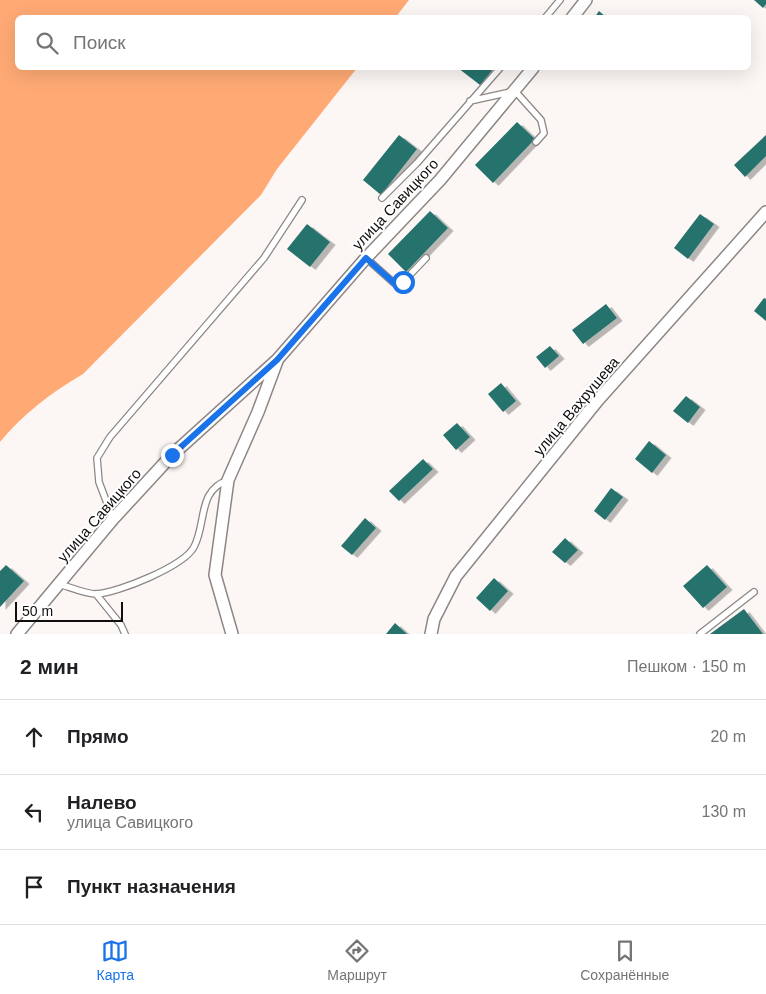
<!DOCTYPE html>
<html lang="ru">
<head>
<meta charset="utf-8">
<style>
  :root { --surface:#fff; --page:#f2f2f2; --text:#202124; --muted:#757577; --line:#e0e0e0; --accent:#1a73e8 }
  body { margin:0; font-family:Arial,sans-serif; background:var(--page); color:var(--text) }
  .scale { position:absolute; left:15px; bottom:12px; width:108px; box-sizing:border-box; padding-left:5px; border:2px solid #110f0e; border-top:0; font-size:14px; line-height:18px; white-space:nowrap; color:#110f0e; -webkit-text-stroke:4px #fff; paint-order:stroke }
  .stop { position:absolute; width:15px; height:15px; margin:-11px; border:4px solid #1a73e8; border-radius:50%; background:#fff }
  .stop.end { background:#1a73e8; border-color:#fff; box-shadow:0 1px 5px #0008 }
  .list { margin:0; padding:0; list-style:none }
  h2 { display:flex; justify-content:space-between; align-items:center; height:65px; margin:0; padding:0 20px; font-size:21px }
  h2 small { font-size:16px; font-weight:400; color:var(--muted) }
  .list li { display:grid; grid-template-columns:32px 1fr auto; gap:15px; align-items:center; box-sizing:border-box; height:75px; padding:0 20px; border-top:1px solid var(--line) }
  .list b { display:block; font-size:19px; white-space:nowrap }
  .list p { margin:0; font-size:16px; white-space:nowrap; color:var(--muted) }
  .list em { font-size:16px; font-style:normal; color:var(--muted) }
  .icon { flex:none; width:28px; height:28px; fill:none; stroke:currentColor; stroke-width:2; stroke-linecap:round; stroke-linejoin:round }
  .map { position:relative; flex:none; width:766px; height:634px; overflow:hidden }
  .search { position:absolute; background:var(--surface); box-shadow:0 5px 20px #0002; left:15px; right:15px; top:15px; height:55px; display:flex; align-items:center; gap:12px; box-sizing:border-box; padding:0 18px; border-radius:8px; color:var(--muted); font-size:19px }
  .sheet { height:290px; background:var(--surface) }
  nav { display:flex; justify-content:space-around; align-items:center; box-sizing:border-box; height:70px; border-top:1px solid var(--line); background:var(--surface); font-size:14px; color:var(--muted) }
  nav a { display:grid; justify-items:center; gap:2px }
  nav .on { color:var(--accent) }
  .map>svg:first-child { display:block }
  .forest { fill:#ffaa75 }
  .building { fill:#27726d; filter:url(#shadow) }
  .lines { fill:none; stroke-linecap:round; stroke-linejoin:round }
  .service-casing { stroke:#8c8784; stroke-width:8 }
  .minor-casing { stroke:#8c8784; stroke-width:14 }
  .service { stroke:#fff; stroke-width:5.5 }
  .minor { stroke:#fff; stroke-width:11 }
  .route { stroke:#1a73e8; stroke-width:6 }
  .labels { text-anchor:middle; dominant-baseline:central; stroke-width:4; stroke-linejoin:round; paint-order:stroke }
  .street-label { font-size:15px; fill:#110f0e; stroke:#fff }
</style>
</head>
<body>
<div class="map">
<svg width="766" height="634" viewBox="0 0 766 634">
  <defs>
    <filter id="shadow"><feDropShadow dx="5.5" dy="3" stdDeviation="0" flood-color="#0004"/></filter>
  </defs>
  <rect width="100%" height="100%" fill="#fcf7f4"/>
  <!-- forest -->
  <path class="forest" d="M0 0H409L395 18H18V68H357L277 169 261 195 83 374C52 392 23 414 0 442Z"/>
  <!-- building -->
  <path class="building" d="M754 0H766V4L763 8Z
    M599 11 607 18H594Z
    M458 68H494L480 85Z
    M517 122 535 139 493 183 475 165Z
    M399 135 417 149 381 195 363 180Z
    M766 135V156L745 177 734 165Z
    M430 211 448 228 406 272 388 254Z
    M700 214 714 224 688 259 674 248Z
    M307 224 330 242 310 267 287 249Z
    M764 298 766 299V321L754 311Z
    M606 304 617 318 583 344 572 330Z
    M550 346 559 356 545 368 536 357Z
    M501 383 516 401 503 412 488 394Z
    M686 396 700 407 688 423 673 411Z
    M457 423 470 437 456 450 443 435Z
    M649 441 666 455 652 473 635 459Z
    M423 459 433 469 399 501 389 491Z
    M611 488 623 497 605 520 594 511Z
    M365 518 376 528 352 555 341 546Z
    M565 538 578 550 565 563 552 552Z
    M6 565 24 581 0 607V571Z
    M707 565 727 587 703 608 683 586Z
    M494 578 508 591 490 611 476 598Z
    M744 609 763 634H710Z
    M395 623 407 634H386Z"/>
  <g class="lines">
    <defs>
      <path id="service" d="M545 18 560 0
        M470 101 515 91 541 120 544 133 536 142
        M382 198 417 163 500 68
        M366 258 394 283 403 282 426 258
        M113 519 99 482 97 458 110 437 264 258 302 200
        M59 584C70 587 85 594 96 594 118 593 184 566 194 547 207 522 197 491 228 480
        M96 594 121 625 125 634
        M700 634 754 592"/>
      <path id="minor" d="M572 18 586 0
        M17 634 113 519 172 455 277 360 366 258 440 180 533 68
        M232 634 215 575 228 480 258 412 277 361
        M431 634 434 619 456 576 598 400 766 212"/>
    </defs>
    <!-- service casing -->
    <use href="#service" class="service-casing"/>
    <!-- minor casing -->
    <use href="#minor" class="minor-casing"/>
    <!-- service -->
    <use href="#service" class="service"/>
    <!-- minor -->
    <use href="#minor" class="minor"/>
  </g>
  <g class="lines">
    <!-- route -->
    <path class="route" d="M172 455 277 360 366 258 394 283 403 282"/>
  </g>
  <g class="labels">
    <!-- street labels -->
    <g class="street-label">
      <text transform="translate(395 204) rotate(-47)">улица Савицкого</text>
      <text transform="translate(576 406) rotate(-50)">улица Вахрушева</text>
      <text transform="translate(99 515) rotate(-49)">улица Савицкого</text>
    </g>
  </g>
</svg>
<div class="scale">50 m</div>
<div class="stop" style="left:403px;top:282px"></div>
<div class="stop end" style="left:172px;top:455px"></div>
<div class="search"><svg class="icon" aria-label="search" viewBox="0 0 24 24"><circle cx="10" cy="10" r="6"/><path d="M15 15l6 6"/></svg>Поиск</div>
</div>
<section class="sheet">
<h2>2 мин<small>Пешком · 150 m</small></h2>
<ul class="list">
<li><svg class="icon" aria-label="ahead" viewBox="0 0 24 24"><path d="M12 20V5M6 11l6-6 6 6"/></svg><div><b>Прямо</b></div><em>20 m</em></li>
<li><svg class="icon" aria-label="left" viewBox="0 0 24 24"><path d="M17 20v-9H6M10 6l-5 5 5 5"/></svg><div><b>Налево</b><p>улица Савицкого</p></div><em>130 m</em></li>
<li><svg class="icon" aria-label="arrive" viewBox="0 0 24 24"><path d="M6 21V4h12l-3 4 3 4H6"/></svg><div><b>Пункт назначения</b></div></li>
</ul>
</section>
<nav>
<a class="on"><svg class="icon" aria-label="map" viewBox="0 0 24 24"><path d="M3 6l6-2 6 2 6-2v14l-6 2-6-2-6 2zM9 4v14M15 6v14"/></svg>Карта</a>
<a><svg class="icon" aria-label="directions" viewBox="0 0 24 24"><path d="M12 3l9 9-9 9-9-9zM9 14v-3h6M13 9l2 2-2 2"/></svg>Маршрут</a>
<a><svg class="icon" aria-label="saved" viewBox="0 0 24 24"><path d="M7 4h10v16l-5-4-5 4z"/></svg>Сохранённые</a>
</nav>
</body>
</html>
